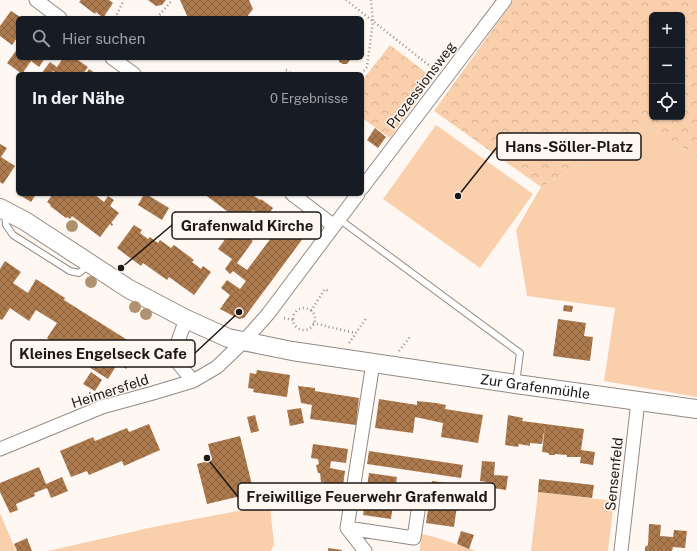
<!DOCTYPE html>
<html lang="de">
<head>
<meta charset="utf-8">
<style>
  :root { --surface:#171b24; --page:#242831; --text:#f1f3f6; --muted:#9ea1a6; --line:#363941 }
  body { margin:0; font-family:"Public Sans",sans-serif; background:var(--page); color:var(--text) }
  .controls { position:absolute; right:12px; top:12px; display:grid; overflow:hidden; border-radius:6px; box-shadow:0 1px 3px #0004 }
  .controls button { width:36px; height:36px; display:grid; place-items:center; padding:0; border:0; border-bottom:1px solid var(--line); background:var(--surface); color:var(--text); font:20px sans-serif }
  .list { margin:0; padding:0; list-style:none }
  h2 { display:flex; justify-content:space-between; align-items:center; height:52px; margin:0; padding:0 16px; font-size:17px }
  h2 small { font-size:13px; font-weight:400; color:var(--muted) }
  .icon { flex:none; width:22px; height:22px; fill:none; stroke:currentColor; stroke-width:2; stroke-linecap:round; stroke-linejoin:round }
  .map { position:relative; flex:none; width:697px; height:551px; overflow:hidden }
  .search { position:absolute; background:var(--surface); box-shadow:0 1px 3px #0004; left:16px; top:16px; width:348px; height:44px; display:flex; align-items:center; gap:10px; box-sizing:border-box; padding:0 14px; border-radius:6px; color:var(--muted); font-size:15px }
  .panel { position:absolute; background:var(--surface); box-shadow:0 1px 3px #0004; left:16px; top:72px; width:348px; height:124px; border-radius:6px }
  .map>svg:first-child { display:block }
  .grass { fill:#facfac }
  .forest { fill:url(#forest-crowns); fill-rule:evenodd }
  .building { fill:url(#building-cross-hatch) }
  .lines { fill:none; stroke-linecap:round; stroke-linejoin:round }
  .lane-casing { stroke:#948981; stroke-width:8 }
  .street-casing { stroke:#948981; stroke-width:15 }
  .secondary-casing { stroke:#948981; stroke-width:20 }
  .path { stroke:#958f8b; stroke-width:2.5; stroke-dasharray:1 3; stroke-linecap:butt }
  .lane { stroke:#fff; stroke-width:6 }
  .street { stroke:#fff; stroke-width:13 }
  .secondary { stroke:#fff; stroke-width:18 }
  .tree { fill:#b09270 }
  .labels { text-anchor:middle; dominant-baseline:central; stroke-width:3; stroke-linejoin:round; paint-order:stroke }
  .street-label { font-size:14px; fill:#1c1815; stroke:#fff8f2 }
  .leader { fill:none; stroke:#1c1815; stroke-width:1.5 }
  .callout-dot { fill:#1c1815; stroke:#fff8f2; stroke-width:1.5 }
  .callout { fill:#fff8f2; stroke:#1c1815; stroke-width:1.5 }
  .callout-label { font-size:15px; text-anchor:middle; font-weight:bold; fill:#1c1815 }
</style>
</head>
<body>
<div class="map">
<svg width="697" height="551" viewBox="0 0 697 551">
  <defs>
    <pattern id="forest-crowns" width="20" height="18" patternUnits="userSpaceOnUse"><rect width="20" height="18" fill="#facfac"/><path d="M2 6a3 3 0 1 1 6 0M12 15a3 3 0 1 1 6 0" fill="none" stroke="#d6b193"/></pattern>
    <pattern id="building-cross-hatch" width="8" height="8" patternUnits="userSpaceOnUse"><rect width="8" height="8" fill="#ad7a4e"/><path d="M0 0l8 8M0 8l8-8" fill="none" stroke="#8c6340"/></pattern>
  </defs>
  <rect width="100%" height="100%" fill="#fff8f2"/>
  <!-- grass -->
  <path class="grass" d="M436 125 533 194 480 268 383 199Z
    M647 126 697 157V397L604 381 615 308 527 296 516 230 541 187Z
    M538 492 614 501 608 551H531Z
    M264 506 270 507 274 544 271 551H48L158 526Z
    M0 513 16 551H0Z
    M421 534 435 537 476 551H420Z"/>
  <!-- forest -->
  <path class="forest" d="M514 0H697V157L647 126 541 187 434 111ZM652 15H682V117H652Z
    M390 45 433 78 390 138 362 118V81Z"/>
  <!-- building -->
  <path class="building" d="M81 0H109L113 3 103 18 96 12 95 14 79 2Z
    M148 0H166L162 5 156 6Z
    M180 0H249L253 9 246 18H188Z
    M11 11 22 18H18V36L12 45 0 36V26Z
    M18 48V58H45L39 67 31 61 22 74 7 63Z
    M63 58H75L88 67 83 74H57L53 71 51 74H41L50 62 57 67Z
    M339 58H349L350 60 347 64H343L339 62Z
    M89 69 95 73V74H86Z
    M375 128 386 137 378 148 367 140Z
    M0 144 7 148 1 157 15 166 3 184 0 182Z
    M18 194H36L31 202Z
    M53 194H94L104 202 108 196 114 200 110 206 119 213 111 223 113 224 112 226 110 224 100 237 72 216 70 219 67 217 66 218 50 206 51 205 47 202Z
    M140 194H146L169 208 162 220 138 205 143 196Z
    M204 194H251L260 200 261 199 273 208 265 219 253 210 243 223Z
    M286 218 307 233 244 318 239 319 220 309 230 295 221 288 227 280 240 289 246 281 233 271 230 274 225 269 232 259 218 249 234 227 253 241 237 263 247 270Z
    M134 225 142 230 140 233 148 239 150 237 158 243 160 240 171 248 174 245 194 260 192 262 201 269 203 266 211 272 194 295 169 277 167 280 143 263 141 266 117 248Z
    M5 261 21 272 13 283 28 293 36 279 65 298 64 300 140 348 126 369 118 363 108 379 57 347 58 346 47 338 57 323 36 310 29 321 10 308 2 320 0 319V269Z
    M564 305 573 306 572 312 563 311Z
    M558 319 586 323 584 336 593 337 590 361 553 356Z
    M257 370 290 375 287 397 253 392 254 389 248 388 250 373 256 374Z
    M91 372 102 380 95 391 83 384Z
    M298 386 315 388V391L359 398 356 425 310 419 312 405 301 403Z
    M379 399 417 405V401L436 403 446 405 445 409 483 415 478 443 441 437 443 423 415 417 413 433 375 428Z
    M301 408 304 423 290 426 287 410Z
    M255 415 259 431 251 433 247 417Z
    M508 415 523 418 522 421 584 429 581 450 595 452 593 465 580 463 581 457H567V455L555 454V455H549V453L542 452 545 426 542 444 530 443V446L519 444 518 447 505 445Z
    M149 424 160 450 124 466 122 461 89 475 87 471 71 477 60 451 93 437 95 441 127 428 129 432Z
    M240 436 254 493 207 504 197 464 212 460 208 444Z
    M313 444 348 449 346 463 331 461 330 468 345 471 340 507 338 509 334 508 332 506V503L324 502 323 491 324 482H321L320 473H318L316 465 319 464 318 459 311 458Z
    M369 451 463 465 461 478 367 464Z
    M482 461 495 462 494 475 508 476 506 490 493 488V483L480 481Z
    M39 467 46 484 62 477 68 491 51 498 47 488 34 493 35 496 16 504 18 510 10 513 0 492V483Z
    M369 473 397 477 391 519 363 515Z
    M539 479 594 485 592 498 538 492Z
    M432 481 460 485 454 527 426 523Z
    M649 524 661 525 660 536 673 537 674 530 687 531 685 548 673 547 672 551H645V547L648 545Z
    M461 531 474 535 469 549 457 544Z
    M27 538 32 551H17L14 544Z
    M328 548 342 550V551H328Z"/>
  <g class="lines">
    <defs>
      <path id="lane" d="M5 214 6 225 13 235 70 271 79 273 89 265
        M339 219 520 353 516 383"/>
      <path id="street" d="M36 0 60 18
        M112 58 134 74
        M362 188 505 0
        M292 194 334 226
        M186 319 176 347 178 363 193 381
        M0 449 102 407 153 393 193 381 217 367 243 342 268 314 358 194
        M347 528 414 538 421 491
        M365 551 347 528 373 363
        M621 551 638 401"/>
      <g id="secondary">
        <path id="s1" d="M0 208 25 221 129 289 186 319 228 338 292 351 516 384 697 409"/>
      </g>
    </defs>
    <!-- lane casing -->
    <use href="#lane" class="lane-casing"/>
    <!-- street casing -->
    <use href="#street" class="street-casing"/>
    <!-- secondary casing -->
    <use href="#secondary" class="secondary-casing"/>
    <!-- path -->
    <path class="path" d="M346 0 435 70
      M116 17 131 18
      M115 18 124 0
      M157 18 172 0
      M286 70 290 72
      M361 74 367 67 373 21 371 0
      M293 319a11 11 0 1 1 22 0a11 11 0 1 1-22 0Z
      M311 311 325 289 330 292
      M284 318 293 320
      M313 323 355 333
      M349 343 367 317
      M399 351 410 337"/>
    <!-- lane -->
    <use href="#lane" class="lane"/>
    <!-- street -->
    <use href="#street" class="street"/>
    <!-- secondary -->
    <use href="#secondary" class="secondary"/>
  </g>
  <!-- trees -->
  <g class="tree">
    <circle cx="72" cy="226" r="6"/>
    <circle cx="91" cy="282" r="6"/>
    <circle cx="135" cy="307" r="6"/>
    <circle cx="146" cy="314" r="6"/>
  </g>
  <g class="labels">
    <!-- street labels -->
    <g class="street-label">
      <text transform="translate(421 85) rotate(-53)">Prozessionsweg</text>
      <text stroke="none"><textPath href="#s1" startOffset="574">Zur Grafenmühle</textPath></text>
      <text transform="translate(110 391) rotate(-18)">Heimersfeld</text>
      <text transform="translate(614 474) rotate(-84)">Sensenfeld</text>
    </g>
  </g>
  <!-- callouts -->
  <path class="leader" d="M458 196L497 147M121 268L172 225M239 312L195 353M207 458L238 497"/>
  <g class="callout-dot">
    <circle cx="458" cy="196" r="4"/>
    <circle cx="121" cy="268" r="4"/>
    <circle cx="239" cy="312" r="4"/>
    <circle cx="207" cy="458" r="4"/>
  </g>
  <g class="callout">
    <rect x="497" y="133" width="144" height="27" rx="4"/>
    <rect x="172" y="212" width="149" height="27" rx="4"/>
    <rect x="11" y="340" width="184" height="27" rx="4"/>
    <rect x="238" y="483" width="257" height="27" rx="4"/>
  </g>
  <g class="callout-label">
    <text x="569" y="152">Hans-Söller-Platz</text>
    <text x="247" y="231">Grafenwald Kirche</text>
    <text x="103" y="359">Kleines Engelseck Cafe</text>
    <text x="367" y="502">Freiwillige Feuerwehr Grafenwald</text>
  </g>
</svg>
<div class="controls">
<button>+</button>
<button>−</button>
<button><svg class="icon" aria-label="locate" viewBox="0 0 24 24"><circle cx="12" cy="12" r="6"/><path d="M12 2v4M12 18v4M2 12h4M18 12h4"/></svg></button>
</div>
<div class="search"><svg class="icon" aria-label="search" viewBox="0 0 24 24"><circle cx="10" cy="10" r="6"/><path d="M15 15l6 6"/></svg>Hier suchen</div>
<section class="panel">
<h2>In der Nähe<small>0 Ergebnisse</small></h2>
<ul class="list">
</ul>
</section>
</div>
</body>
</html>
